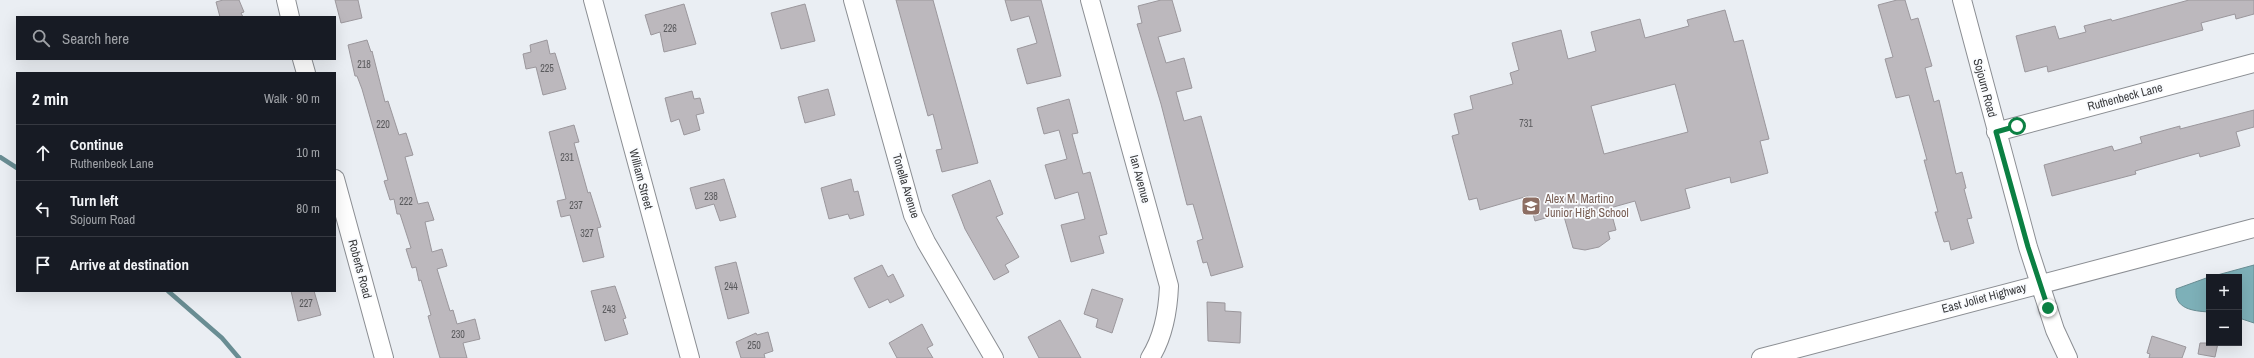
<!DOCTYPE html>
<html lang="en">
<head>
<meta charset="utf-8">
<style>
  :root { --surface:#171b24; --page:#20242c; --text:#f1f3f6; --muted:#9ea1a6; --line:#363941 }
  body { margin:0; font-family:"Archivo Narrow",sans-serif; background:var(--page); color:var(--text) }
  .controls { position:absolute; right:12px; bottom:12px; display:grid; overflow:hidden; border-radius:0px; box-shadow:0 4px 16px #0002 }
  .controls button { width:36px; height:36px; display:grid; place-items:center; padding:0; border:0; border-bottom:1px solid var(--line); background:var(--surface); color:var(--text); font:20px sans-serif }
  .stop { position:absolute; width:12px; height:12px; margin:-9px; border:3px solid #0b8043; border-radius:50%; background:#fff }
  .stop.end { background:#0b8043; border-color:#fff; box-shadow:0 1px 4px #0008 }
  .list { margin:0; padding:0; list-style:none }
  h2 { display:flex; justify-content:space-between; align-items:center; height:52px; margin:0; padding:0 16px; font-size:17px }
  h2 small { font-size:13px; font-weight:400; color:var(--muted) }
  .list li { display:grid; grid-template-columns:26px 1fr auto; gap:12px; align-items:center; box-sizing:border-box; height:56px; padding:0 16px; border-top:1px solid var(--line) }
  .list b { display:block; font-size:15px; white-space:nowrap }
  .list p { margin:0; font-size:13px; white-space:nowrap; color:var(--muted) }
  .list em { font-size:13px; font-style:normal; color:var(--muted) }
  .icon { flex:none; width:22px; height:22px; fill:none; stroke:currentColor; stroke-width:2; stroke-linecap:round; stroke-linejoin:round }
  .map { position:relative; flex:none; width:2254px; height:358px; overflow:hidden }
  .search { position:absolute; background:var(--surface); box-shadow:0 4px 16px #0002; left:16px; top:16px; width:320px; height:44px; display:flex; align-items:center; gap:10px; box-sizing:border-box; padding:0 14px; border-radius:0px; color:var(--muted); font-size:15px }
  .panel { position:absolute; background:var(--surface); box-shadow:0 4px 16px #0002; left:16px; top:72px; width:320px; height:220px; border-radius:0px }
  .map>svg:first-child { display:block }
  .water { fill:#7db0b8; stroke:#698d93 }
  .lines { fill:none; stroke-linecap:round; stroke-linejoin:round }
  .stream { stroke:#698d93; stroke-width:4.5 }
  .building { fill:#bcb8bd; stroke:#9b979c; fill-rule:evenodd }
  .street-casing { stroke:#8b8e93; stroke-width:20 }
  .street { stroke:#fff; stroke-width:18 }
  .route { stroke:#0b8043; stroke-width:5 }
  .labels { text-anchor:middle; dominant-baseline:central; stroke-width:3.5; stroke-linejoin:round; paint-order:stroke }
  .number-label { font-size:10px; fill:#5a5a5d }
  .street-label { font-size:12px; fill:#3a3b3d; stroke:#f9fbfe }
  .education-label { font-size:12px; fill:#785e54; stroke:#f9fbfe; text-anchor:start }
</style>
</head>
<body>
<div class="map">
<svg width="2254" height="358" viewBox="0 0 2254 358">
  <rect width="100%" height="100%" fill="#eaeef3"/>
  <!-- water -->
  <path class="water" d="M2254 265V323L2239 318V277H2210Z
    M2209 277V312C2193 311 2174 309 2176 289Z"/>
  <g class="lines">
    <!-- stream -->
    <path class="stream" d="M0 157 17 168
      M168 291 222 338 239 358"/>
  </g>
  <!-- building -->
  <path class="building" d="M223 0H239L244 12 241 13 243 17H220L216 2Z
    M335 0H358L362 18 341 23Z
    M896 0H933L978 163 942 172 936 150 942 149 933 114 928 116Z
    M1005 0H1041L1061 76 1027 84 1017 49 1037 43 1029 16 1011 21Z
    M1161 0H1172L1181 31 1158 37 1166 63 1184 58 1192 88 1176 92 1184 121 1201 116 1243 267 1211 276 1207 262 1203 263 1197 241 1203 239 1193 204 1187 205 1161 104 1137 24 1142 23 1138 6Z
    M1897 0H1905L1911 20 1918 18 1932 66 1925 68 1934 102 1939 100 1956 174 1962 172 1966 188 1964 189 1972 218 1967 219 1974 243 1951 250 1949 241 1944 242 1935 212H1938L1924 160H1927L1909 95 1896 98 1885 59 1893 57 1878 5Z
    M2189 0H2254V14L2236 19 2235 14 2201 23 2203 30 2048 72 2047 66 2025 72 2016 36 2055 26 2059 39 2086 32 2084 26 2111 19 2112 21Z
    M684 4 696 44 664 52 660 32 651 35 645 15Z
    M805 4 815 41 781 49 771 13Z
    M1725 10 1734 42 1743 40 1769 139 1760 141 1768 173 1731 183 1730 177 1685 189 1690 208 1641 221 1635 201 1610 208 1616 230 1608 232 1610 239 1599 247 1585 250 1573 248 1563 213 1535 221 1528 196 1480 210 1477 198 1469 200 1452 136 1459 134 1454 114 1473 109 1470 96 1513 84 1510 73 1519 70 1512 43 1561 30 1568 59 1596 51 1591 32 1640 19 1645 38 1689 26 1687 20ZM1675 84 1688 132 1604 154 1591 106Z
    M367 40 371 52 372 51 385 102 388 101 399 135 406 133 413 155 405 157 418 204 428 202 434 220 425 222 432 252 442 249 447 266 437 269 450 311 453 310 457 324 475 319 480 339 463 343 467 358H440L428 316 431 315 421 280 419 281 416 267 412 268 406 249 411 248 400 214H397L394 199 390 200 384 181 388 180 362 89 357 76H355L348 45Z
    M547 40 550 54 555 53 566 89 543 95 536 67 526 69 523 54 531 52 530 45Z
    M828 89 835 115 805 123 798 97Z
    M692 91 694 99 700 98 704 113 696 115 700 130 684 135 679 119 671 122 665 98Z
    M1069 99 1078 133 1072 134 1083 174 1090 172 1107 234 1099 236 1104 253 1071 262 1061 225 1085 219 1078 192 1055 199 1045 165 1067 159 1059 130 1044 134 1037 108Z
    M2254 110V127L2236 132 2240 146 2200 157 2199 153 2135 171 2136 174 2052 196 2044 165 2112 146 2114 151 2142 143 2140 137 2180 126V129Z
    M574 125 579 142 574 143 588 193 590 192 601 227 597 228 604 257 583 262 570 215 561 217 557 201 566 199 549 132Z
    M724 179 736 217 720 221 714 204 696 209 690 188Z
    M851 179 854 192 858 191 864 215 850 219 848 214 829 219 821 188Z
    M990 180 1003 214 996 217 1019 257 1005 265 1009 272 994 280 965 229 952 195Z
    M736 262 749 313 728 319 715 267Z
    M882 265 888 277 893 274 904 296 890 303 888 299 869 308 854 278Z
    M615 286 626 318 623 319 628 334 605 341 591 291Z
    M1092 289 1123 299 1112 333 1096 327 1098 319 1084 314Z
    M291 291H314L321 315 298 321Z
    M1207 302 1225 303V311L1241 312 1240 343 1208 341Z
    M1060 320 1069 336 1081 358H1039L1028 337Z
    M922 324 933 345 927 348 933 358H897L889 343Z
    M768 332 773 351 764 354 765 358H741L736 342 756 333 757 335Z
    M2152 336 2186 347 2182 358H2149L2150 354 2147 353Z
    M2200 343H2218L2215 357 2198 354Z"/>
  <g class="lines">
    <defs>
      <path id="street" d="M286 0 290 17
        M593 0 690 358
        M853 0 913 215 926 242 994 358
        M1090 0 1169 286C1168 311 1164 336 1150 358
        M1962 0 2028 247 2055 330 2068 358
        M302 59 306 73
        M1996 132 2254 63
        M335 179 384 358
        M1761 358 2254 228"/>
    </defs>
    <!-- street casing -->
    <use href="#street" class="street-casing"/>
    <!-- street -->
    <use href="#street" class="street"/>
  </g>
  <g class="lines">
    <!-- route -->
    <path class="route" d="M2017 126 1996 132 2028 247 2048 308"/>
  </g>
  <!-- icons -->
  <defs>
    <symbol id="school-square" viewBox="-11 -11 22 22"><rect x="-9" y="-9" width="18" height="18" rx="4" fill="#8d6e63" stroke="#f9fbfe"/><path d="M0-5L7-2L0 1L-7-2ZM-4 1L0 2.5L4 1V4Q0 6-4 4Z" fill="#fff"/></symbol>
  </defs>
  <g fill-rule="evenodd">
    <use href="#school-square" x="1520" y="195" width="22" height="22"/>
  </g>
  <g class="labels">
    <!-- number labels -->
    <g class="number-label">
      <text x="670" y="28">226</text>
      <text x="364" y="64">218</text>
      <text x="547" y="68">225</text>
      <text x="1526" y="123">731</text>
      <text x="383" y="124">220</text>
      <text x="567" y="157">231</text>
      <text x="711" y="196">238</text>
      <text x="406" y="201">222</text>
      <text x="576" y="205">237</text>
      <text x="587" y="233">327</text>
      <text x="731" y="286">244</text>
      <text x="306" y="303">227</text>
      <text x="609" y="309">243</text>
      <text x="458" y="334">230</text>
      <text x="754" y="345">250</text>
    </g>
    <!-- street labels -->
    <g class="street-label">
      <text transform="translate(1985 88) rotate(75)">Sojourn Road</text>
      <text transform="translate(2125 97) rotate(-15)">Ruthenbeck Lane</text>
      <text transform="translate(641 179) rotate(75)">William Street</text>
      <text transform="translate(1140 179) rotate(75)">Ian Avenue</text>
      <text transform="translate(906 186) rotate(73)">Tonella Avenue</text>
      <text transform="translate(360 269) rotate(75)">Roberts Road</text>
      <text transform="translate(1984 298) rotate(-15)">East Joliet Highway</text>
    </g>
    <!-- education labels -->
    <g class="education-label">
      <text x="1545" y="199">Alex M. Martino<tspan x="1545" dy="14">Junior High School</tspan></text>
    </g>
  </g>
</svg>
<div class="controls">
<button>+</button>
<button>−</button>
</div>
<div class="stop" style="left:2017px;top:126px"></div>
<div class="stop end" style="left:2048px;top:308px"></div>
<div class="search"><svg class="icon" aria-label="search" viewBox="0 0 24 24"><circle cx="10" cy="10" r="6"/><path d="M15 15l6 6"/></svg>Search here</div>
<section class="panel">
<h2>2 min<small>Walk · 90 m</small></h2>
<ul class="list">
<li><svg class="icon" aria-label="ahead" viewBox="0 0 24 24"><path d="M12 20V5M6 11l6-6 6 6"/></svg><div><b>Continue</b><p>Ruthenbeck Lane</p></div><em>10 m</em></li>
<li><svg class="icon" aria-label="left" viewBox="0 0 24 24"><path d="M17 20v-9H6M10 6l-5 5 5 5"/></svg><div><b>Turn left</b><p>Sojourn Road</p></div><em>80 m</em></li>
<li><svg class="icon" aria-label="arrive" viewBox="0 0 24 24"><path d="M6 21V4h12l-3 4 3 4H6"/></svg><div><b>Arrive at destination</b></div></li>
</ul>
</section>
</div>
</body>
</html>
